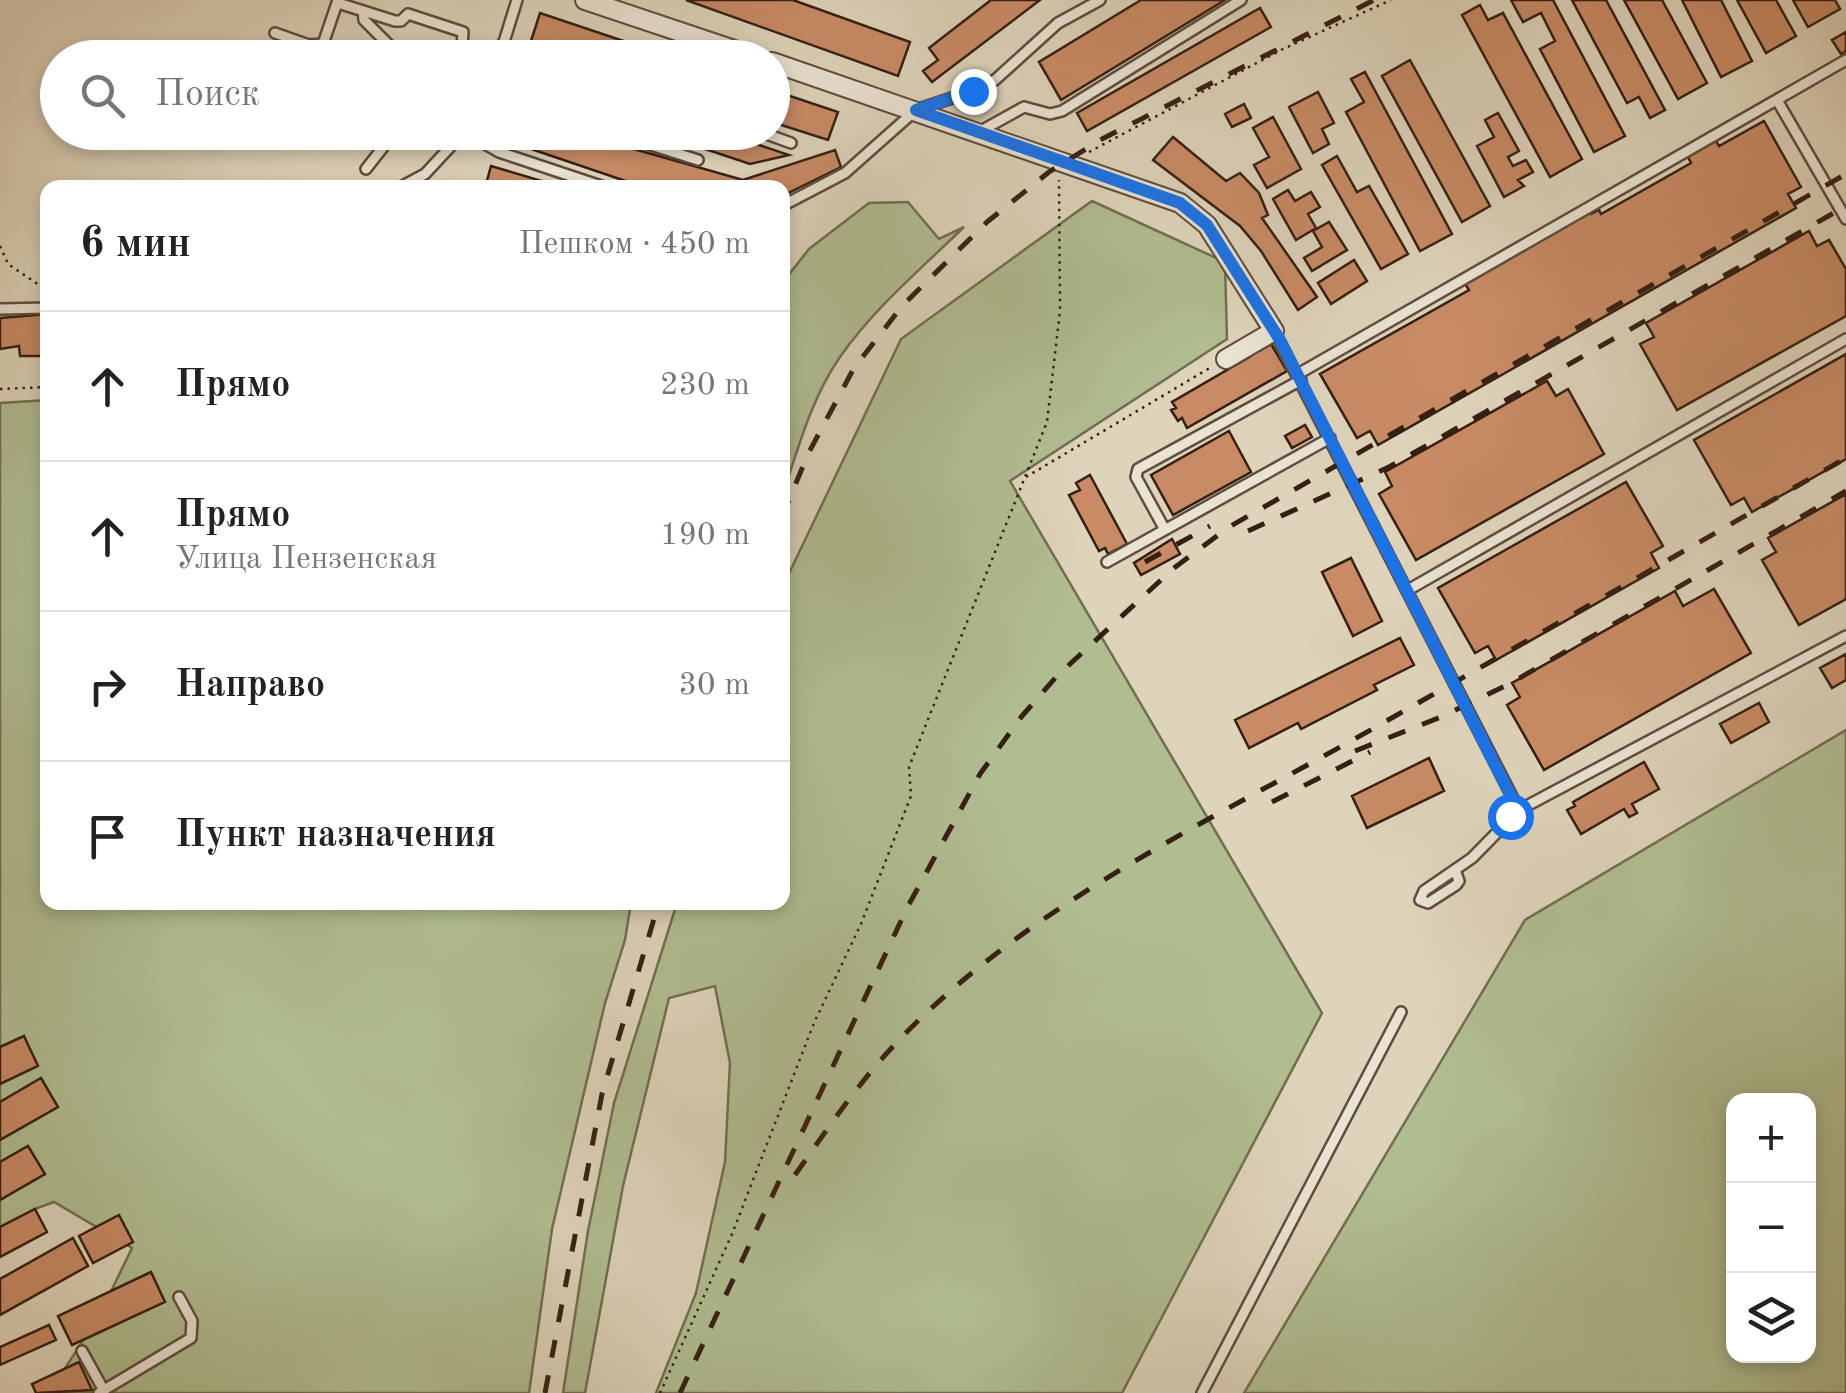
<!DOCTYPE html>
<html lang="ru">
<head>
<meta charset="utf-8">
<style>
  :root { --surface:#fff; --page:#f2f2f2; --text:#222; --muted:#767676; --line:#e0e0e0 }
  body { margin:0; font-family:"Old Standard TT",serif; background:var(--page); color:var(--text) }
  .controls { position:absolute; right:30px; bottom:30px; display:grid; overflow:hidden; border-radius:20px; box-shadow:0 5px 15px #0003 }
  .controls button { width:90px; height:90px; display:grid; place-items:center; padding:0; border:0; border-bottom:2px solid var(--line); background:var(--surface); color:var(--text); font:50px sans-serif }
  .stop { position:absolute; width:30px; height:30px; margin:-22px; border:8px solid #1a73e8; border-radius:50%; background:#fff }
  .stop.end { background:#1a73e8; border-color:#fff; box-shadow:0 2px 10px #0008 }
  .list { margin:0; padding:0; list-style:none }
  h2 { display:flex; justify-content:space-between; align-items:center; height:130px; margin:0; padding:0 40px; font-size:42px }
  h2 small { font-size:32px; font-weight:400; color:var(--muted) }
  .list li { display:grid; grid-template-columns:65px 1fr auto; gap:30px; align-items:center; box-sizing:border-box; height:150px; padding:0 40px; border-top:2px solid var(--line) }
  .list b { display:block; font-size:38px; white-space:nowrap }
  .list p { margin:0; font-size:32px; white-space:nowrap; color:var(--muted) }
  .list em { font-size:32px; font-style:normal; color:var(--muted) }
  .icon { flex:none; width:55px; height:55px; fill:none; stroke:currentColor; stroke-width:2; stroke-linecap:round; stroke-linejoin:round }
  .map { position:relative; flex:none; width:1846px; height:1393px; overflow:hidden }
  .search { position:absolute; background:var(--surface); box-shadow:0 5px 15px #0003; left:40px; top:40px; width:750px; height:110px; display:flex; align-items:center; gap:25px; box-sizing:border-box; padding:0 35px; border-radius:55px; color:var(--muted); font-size:38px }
  .panel { position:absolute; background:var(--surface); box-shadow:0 5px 15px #0003; left:40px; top:180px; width:750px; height:730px; border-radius:20px }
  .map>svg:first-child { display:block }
  .green { fill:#b0bd91; stroke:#726e52; stroke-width:2.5; fill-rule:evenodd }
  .building { fill:#c88b66; stroke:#351f13; stroke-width:2.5 }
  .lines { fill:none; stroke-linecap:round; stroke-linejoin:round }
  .service-casing { stroke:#5f4c3d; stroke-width:14 }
  .minor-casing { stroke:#5f4c3d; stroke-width:22 }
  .path { stroke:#351f13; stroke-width:2.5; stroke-dasharray:2.5 5; stroke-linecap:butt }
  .service { stroke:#eae3d3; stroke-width:9 }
  .minor { stroke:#eae3d3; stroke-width:18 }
  .rail { stroke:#351f13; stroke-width:5; stroke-dasharray:18 18; stroke-linecap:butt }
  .route { stroke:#1a73e8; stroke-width:12 }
</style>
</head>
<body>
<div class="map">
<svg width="1846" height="1393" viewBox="0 0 1846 1393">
  <rect width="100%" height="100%" fill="#ded4bb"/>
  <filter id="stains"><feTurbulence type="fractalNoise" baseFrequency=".002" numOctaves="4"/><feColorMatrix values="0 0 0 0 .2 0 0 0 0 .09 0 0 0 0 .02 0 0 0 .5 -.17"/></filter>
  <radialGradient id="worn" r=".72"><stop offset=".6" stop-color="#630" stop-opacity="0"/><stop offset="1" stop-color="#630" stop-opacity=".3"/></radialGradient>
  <!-- green -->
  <path class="green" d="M1092 201 1225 262 1227 339 1010 481 1322 1013 1122 1393H656L696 1293 725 1162 730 1063 715 986 669 998 623 1186 585 1393H563L588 1231 614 1103 677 903 782 902 783 586 901 339Z
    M908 202 939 239 964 227C922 268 874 308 840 357 812 397 798 448 783 494V282L809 249 869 203Z
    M47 400 48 902 631 903 625 940 605 1003 552 1229 529 1393H49L99 1316 132 1248 54 1202 35 1209 0 1231V403Z
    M1846 730V1393H1244L1525 920ZM1808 1100V1356H1734V1100Z"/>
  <!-- building -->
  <path class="building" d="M686 0H793L910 42 898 76Z
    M991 0H1040L932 82 923 71 938 60 929 48Z
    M1141 0H1225L1061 100 1039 62Z
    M1511 0H1553L1625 136 1594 152 1540 49 1555 41 1541 13 1523 22Z
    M1572 0H1606L1665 110 1650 118 1639 97 1627 103Z
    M1624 0H1662L1707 83 1678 99Z
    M1682 0H1721L1752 61 1721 77Z
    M1737 0H1776L1796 36 1766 53Z
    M1793 0H1835L1840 9 1808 27Z
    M1480 5 1488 20 1503 13 1582 159 1550 177 1462 15Z
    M1260 8 1271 27 1087 131 1077 113Z
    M540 13 674 58H580L531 41Z
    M1846 32V51L1841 54 1832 40Z
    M1410 60 1490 206 1462 222 1382 76Z
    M1365 72 1452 234 1420 251 1346 112 1364 102 1351 79Z
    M772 90 838 112 828 140 772 122Z
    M1318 92 1334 123 1322 129 1329 144 1313 153 1289 107Z
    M1244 104 1251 118 1232 127 1225 114Z
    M1498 113 1519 151 1508 157 1513 166 1526 160 1533 172 1518 180 1524 186 1504 197 1477 146 1494 137 1485 120Z
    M1273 117 1301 169 1267 188 1254 165 1269 157 1253 128Z
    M1764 121 1801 187 1788 194 1796 208 1378 445 1370 431 1357 438 1320 374 1469 290 1464 282 1589 211 1591 214 1599 210 1601 214 1691 163 1687 155 1715 139 1719 146Z
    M497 132H574L743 180 835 150 841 167 782 196V188H646L496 137Z
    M654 132H720L789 155 750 164Z
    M1173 137 1226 181 1240 173 1259 193 1268 215 1262 218 1317 297 1298 310 1261 251 1240 226 1153 160Z
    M1337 156 1357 192 1369 186 1408 254 1381 269 1322 165Z
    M491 166 565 188H485Z
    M1288 190 1295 201 1311 192 1320 207 1308 214 1316 228 1296 240 1273 199Z
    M1329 222 1347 250 1312 271 1304 258 1322 247 1313 231Z
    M1809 231 1817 246 1829 240 1846 269V316L1677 410 1640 344 1654 337 1646 323Z
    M1354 260 1367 281 1331 304 1318 283Z
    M48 314V356H20L19 346 0 349V318Z
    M1271 344 1287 371 1187 428 1182 418 1178 421 1171 410 1176 408 1172 402 1251 356 1249 352 1259 346 1261 350Z
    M1846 354V459L1752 512 1744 498 1731 505 1694 440Z
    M1547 381 1556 396 1568 389 1604 454 1416 560 1379 494 1392 486 1385 472Z
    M1305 425 1312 437 1292 448 1285 436Z
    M1229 431 1251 472 1173 515 1151 475Z
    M1090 475 1127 544 1108 554 1105 548 1099 551 1069 495 1080 490 1076 483Z
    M1626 482 1663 546 1651 553 1659 568 1496 660 1488 646 1475 653 1438 588Z
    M1846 494V599L1799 625 1762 560 1776 552 1768 538Z
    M1172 539 1180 554 1141 575 1134 563Z
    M1351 558 1382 621 1353 636 1322 572Z
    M1714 589 1751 653 1544 770 1507 705 1520 697 1512 683 1675 591 1683 606Z
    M1400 638 1414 665 1374 685 1377 690 1301 729 1298 723 1249 748 1235 720Z
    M1846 654V680L1832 688 1820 668Z
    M1759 703 1769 722 1731 743 1720 724Z
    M1429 758 1444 791 1367 828 1352 796Z
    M1644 762 1659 789 1632 804 1637 813 1629 817 1624 809 1581 834 1567 810 1575 806 1573 802Z
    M24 1036 38 1066 0 1084V1047Z
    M41 1078 58 1107 0 1140V1102Z
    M28 1146 45 1174 0 1200V1162Z
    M35 1209 47 1232 0 1257V1227Z
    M119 1215 133 1242 93 1263 79 1236Z
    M73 1238 88 1266 0 1315V1279Z
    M151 1272 165 1302 72 1345 58 1316Z
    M49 1325 56 1340 0 1365V1347Z
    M79 1362 92 1390 36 1393 32 1384Z"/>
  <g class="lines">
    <defs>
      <path id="service" d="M338 3 395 21H401L408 14 463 32 462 46 453 58
        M363 11 364 20 402 58
        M275 33 309 45 323 44 338 0
        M502 44 542 58
        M499 58 517 0
        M1777 100 1846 219
        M464 132 499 152 607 188
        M610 132 698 160
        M761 132 791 143
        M979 132 1024 107 1050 114 1062 111 1241 0
        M366 169 395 132
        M399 188 425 174 464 132
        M782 206 845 173 916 110 973 91 995 80 1058 23 1100 0
        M0 309 48 308
        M1274 331 1519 810
        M1298 374 1846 60
        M1164 528 1136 477 1138 469 1301 380
        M1107 562 1330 438
        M1408 590 1846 339
        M1455 870 1459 881 1456 885 1428 903 1420 900 1424 891 1472 858 1519 810 1846 636
        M82 1351 103 1389
        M99 1393 191 1338 192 1321 179 1297
        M1202 1393 1401 1012"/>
      <path id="minor" d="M585 0 758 58
        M772 62 1180 203 1207 225 1274 331 1226 359"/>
    </defs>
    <!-- service casing -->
    <use href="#service" class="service-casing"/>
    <!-- minor casing -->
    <use href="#minor" class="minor-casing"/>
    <!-- path -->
    <path class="path" d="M1089 152 1283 49 1391 0
      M0 246 8 264 48 291
      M0 389 48 387
      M1026 477 1213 366
      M660 1393 732 1234 814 1023 861 924 911 796 909 767 1047 422 1060 311 1059 180"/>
    <!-- service -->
    <use href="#service" class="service"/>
    <!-- minor -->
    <use href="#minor" class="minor"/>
    <!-- rail -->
    <path class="rail" d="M782 517 808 454 854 368 903 305 987 222 1049 172 1102 139 1374 0
      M1248 531 1389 467 1846 206
      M1145 562 1210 526
      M1355 751 1441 717 1509 684 1846 491
      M1272 802 1370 752
      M795 1175C828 1128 861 1079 901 1038 1032 902 1212 820 1374 728 1531 639 1689 548 1846 458
      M545 1393 602 1094 659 902
      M680 1393 907 908 980 774 1022 716 1057 676 1174 568 1229 527 1846 174"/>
  </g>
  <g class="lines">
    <!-- route -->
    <path class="route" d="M973 91 916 110 1180 203 1207 225 1280 340 1518 810 1510 816"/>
  </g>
  <rect width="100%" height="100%" filter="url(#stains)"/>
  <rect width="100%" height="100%" fill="url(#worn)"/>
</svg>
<div class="controls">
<button>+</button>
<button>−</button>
<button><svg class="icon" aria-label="layers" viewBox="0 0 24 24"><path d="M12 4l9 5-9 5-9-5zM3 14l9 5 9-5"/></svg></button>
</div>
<div class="stop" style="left:1510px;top:816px"></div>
<div class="stop end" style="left:973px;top:91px"></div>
<div class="search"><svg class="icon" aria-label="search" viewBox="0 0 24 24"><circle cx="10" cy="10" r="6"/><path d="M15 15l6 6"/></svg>Поиск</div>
<section class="panel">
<h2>6 мин<small>Пешком · 450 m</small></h2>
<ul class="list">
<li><svg class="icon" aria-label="ahead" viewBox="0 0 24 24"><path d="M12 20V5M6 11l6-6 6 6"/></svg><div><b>Прямо</b></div><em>230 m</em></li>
<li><svg class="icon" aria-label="ahead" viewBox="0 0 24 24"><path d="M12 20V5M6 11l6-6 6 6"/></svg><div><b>Прямо</b><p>Улица Пензенская</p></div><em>190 m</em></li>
<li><svg class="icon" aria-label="right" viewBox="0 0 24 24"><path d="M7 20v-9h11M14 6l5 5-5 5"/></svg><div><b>Направо</b></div><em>30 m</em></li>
<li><svg class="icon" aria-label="arrive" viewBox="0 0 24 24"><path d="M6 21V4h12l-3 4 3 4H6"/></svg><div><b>Пункт назначения</b></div></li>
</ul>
</section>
</div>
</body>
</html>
